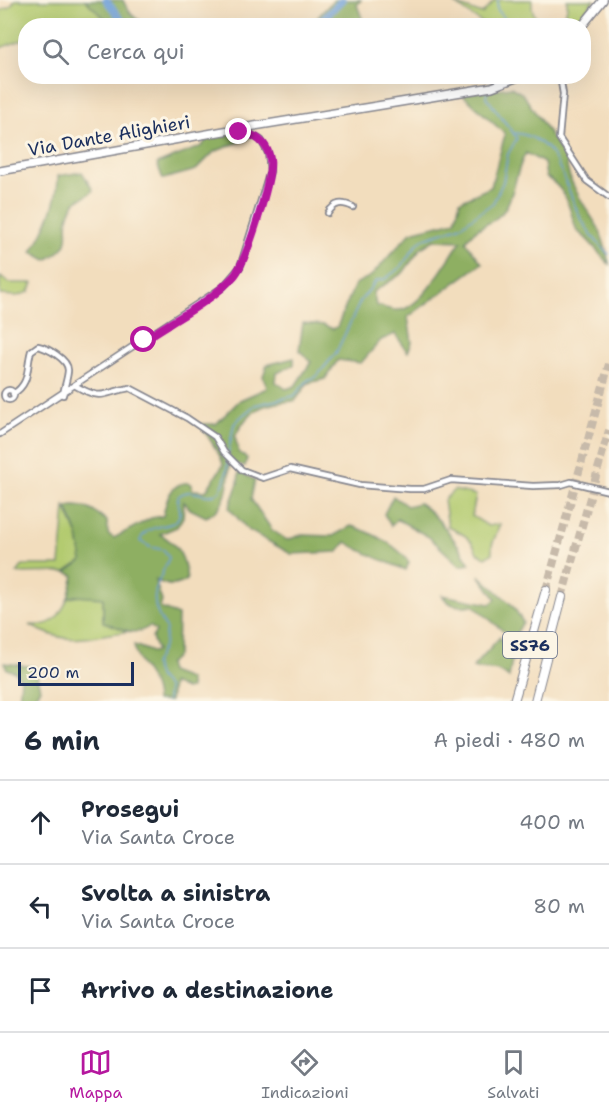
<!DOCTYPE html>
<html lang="it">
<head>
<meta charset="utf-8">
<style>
  :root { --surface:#fff; --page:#f6f6f7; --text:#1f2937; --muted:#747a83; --line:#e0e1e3; --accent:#b5179e }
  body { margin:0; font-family:"Shantell Sans",sans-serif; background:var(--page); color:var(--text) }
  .scale { position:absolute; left:18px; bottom:15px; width:116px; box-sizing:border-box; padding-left:6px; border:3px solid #1b2f5e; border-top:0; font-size:16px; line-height:21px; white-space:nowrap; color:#1b2f5e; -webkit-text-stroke:4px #fcf5e5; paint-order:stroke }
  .stop { position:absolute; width:18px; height:18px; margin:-14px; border:4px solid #b5179e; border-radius:50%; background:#fff }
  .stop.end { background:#b5179e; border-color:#fff; box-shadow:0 2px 6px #0008 }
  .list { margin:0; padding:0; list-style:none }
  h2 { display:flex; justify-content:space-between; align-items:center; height:78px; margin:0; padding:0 24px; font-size:26px }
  h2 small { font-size:20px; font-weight:400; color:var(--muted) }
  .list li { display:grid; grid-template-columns:39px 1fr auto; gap:18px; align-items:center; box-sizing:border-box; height:84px; padding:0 24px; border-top:2px solid var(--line) }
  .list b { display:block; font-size:22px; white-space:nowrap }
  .list p { margin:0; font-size:20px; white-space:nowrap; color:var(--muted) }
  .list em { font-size:20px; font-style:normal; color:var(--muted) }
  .icon { flex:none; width:33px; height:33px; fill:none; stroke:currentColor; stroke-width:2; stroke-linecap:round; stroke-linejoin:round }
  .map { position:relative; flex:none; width:609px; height:701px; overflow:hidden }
  .search { position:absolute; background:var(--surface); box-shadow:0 6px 24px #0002; left:18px; right:18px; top:18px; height:66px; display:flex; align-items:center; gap:15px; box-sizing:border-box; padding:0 21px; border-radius:24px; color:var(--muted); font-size:22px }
  .sheet { height:330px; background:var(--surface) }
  nav { display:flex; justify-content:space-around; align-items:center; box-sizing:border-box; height:84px; border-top:2px solid var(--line); background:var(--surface); font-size:16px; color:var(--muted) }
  nav a { display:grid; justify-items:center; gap:3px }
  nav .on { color:var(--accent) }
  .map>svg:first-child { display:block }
  .green { fill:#b3cb70; stroke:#677d67; stroke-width:1.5 }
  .forest { fill:#8eaf62; stroke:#546f60; stroke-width:1.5; fill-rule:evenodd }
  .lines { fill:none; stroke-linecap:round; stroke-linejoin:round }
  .stream { stroke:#6d9fd8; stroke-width:1.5 }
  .river { stroke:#6d9fd8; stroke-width:7 }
  .trunk-tunnel { stroke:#c7baaa; stroke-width:8; stroke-dasharray:8 4; stroke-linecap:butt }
  .minor-casing { stroke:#86868e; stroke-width:8 }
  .secondary-casing { stroke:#86868e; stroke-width:10 }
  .trunk-casing { stroke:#86868e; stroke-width:10 }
  .minor { stroke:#fff; stroke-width:4.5 }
  .secondary { stroke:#fff; stroke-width:7 }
  .trunk { stroke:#fff; stroke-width:8 }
  .route { stroke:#b5179e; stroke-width:8 }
  .labels { text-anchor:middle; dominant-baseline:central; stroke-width:6; stroke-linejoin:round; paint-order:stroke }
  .shield { fill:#fcf5e5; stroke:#5e6a86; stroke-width:1.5 }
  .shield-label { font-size:16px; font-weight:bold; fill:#1b2f5e }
  .street-label { font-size:18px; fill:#1b2f5e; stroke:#fcf5e5 }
</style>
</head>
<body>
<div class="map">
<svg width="609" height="701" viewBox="0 0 609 701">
  <rect width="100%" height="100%" fill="#fcf5e5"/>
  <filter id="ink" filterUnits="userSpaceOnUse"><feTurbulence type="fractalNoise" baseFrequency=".0167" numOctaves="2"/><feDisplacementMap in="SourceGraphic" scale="12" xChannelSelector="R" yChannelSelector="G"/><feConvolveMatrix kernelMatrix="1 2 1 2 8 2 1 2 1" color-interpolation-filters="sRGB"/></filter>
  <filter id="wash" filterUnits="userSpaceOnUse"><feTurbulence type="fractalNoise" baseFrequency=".008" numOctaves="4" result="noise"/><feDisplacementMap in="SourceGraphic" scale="24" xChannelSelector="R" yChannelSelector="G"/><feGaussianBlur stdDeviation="1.35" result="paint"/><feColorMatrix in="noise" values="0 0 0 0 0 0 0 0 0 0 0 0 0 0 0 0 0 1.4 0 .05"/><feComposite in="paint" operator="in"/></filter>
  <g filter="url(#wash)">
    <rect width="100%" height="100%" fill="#f2ddbd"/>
    <!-- green -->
    <path class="green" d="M15 0H85L112 25 26 26 25 39 0 48V11L11 6Z
      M495 0H532C529 32 570 32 567 0H594L575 26 485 25 455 4 482 14Z
      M0 277 10 283H33L29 292 17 296 0 295Z
      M454 490 476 495 472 516 488 526 500 524 492 545V554L486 557 477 553C472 537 463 534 448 527L444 500Z
      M65 507 78 536 82 561 66 572 17 573 23 565H60Z
      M88 595 103 597V622L119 626 126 632C82 636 73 648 29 625 53 627 59 618 68 598Z"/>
    <!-- forest -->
    <path class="forest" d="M85 0H123C134 28 154 25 180 25H112Z
      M334 0H361L357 5 362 18 361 25H298L314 21Z
      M511 87 523 94 567 160C565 179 588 211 598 227 604 239 606 251 609 264 597 253 591 240 577 231 568 208 569 191 546 177L544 163 526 153C515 171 516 191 505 209 496 224 474 225 466 242L482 263 408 317 412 342 408 352 395 334 381 340 361 363 338 360 325 379 308 383 295 401C265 403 249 407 235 437L239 452 247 458 245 466 230 463C228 484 229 507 206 517L190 509 184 502 183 517 177 527 160 534C179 545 185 558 187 580 174 588 168 586 155 580L162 601 160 608 178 615 177 656 168 664 170 672 189 679 191 688 185 689 172 683 170 701H156C155 674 137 669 134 645L152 652 157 651 152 638 156 631 150 626C132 639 122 627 103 622V598L75 596 68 598 74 576 66 572 82 561 78 536 67 507C83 503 95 511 107 521L108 534 114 538 151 518 163 516C166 500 171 481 190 483L193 490 206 491 223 465C220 449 206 439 202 424H216L240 400 267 388 263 376 267 365 294 358V365L277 373 276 382 286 389 295 386 311 362 299 350 303 323 324 325 333 329 337 327 355 284 371 276 411 232 455 221 460 201 491 187 505 134 462 94ZM434 240 461 241C448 259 422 308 399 310 392 311 383 307 376 305L373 292 403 273 421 248Z
      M248 131 249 138 214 152 196 170 163 179 157 164 202 146 207 139Z
      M82 172 93 190C89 197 79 197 74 204 56 231 84 241 46 260L32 252C45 229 58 203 58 176Z
      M239 472 255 480 251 499 272 530 287 540 301 535 333 536 351 526C371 532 397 545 409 562L406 570C385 561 364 554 346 542L338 552 291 554 248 530 229 508 238 483Z
      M393 496 407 506 419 503C437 514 459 545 470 564L460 566 429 537 397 519 391 526 384 514Z
      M479 575 513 606 523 622 516 634 509 678C495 665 488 673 473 667L500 637 507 654 510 637 473 605C460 607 449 607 442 595L490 604 496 599Z
      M4 663 35 667 40 689 31 701H19L21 679 15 672 7 669Z"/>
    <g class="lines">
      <!-- stream -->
      <path class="stream" d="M498 0 497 9 511 26
        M489 83 491 76
        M515 133C558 138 563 180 578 213 585 227 597 244 609 254
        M228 454 234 424 242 416 255 405 294 396 308 380 317 376 336 353 361 300 376 281 385 279 401 267 417 244 425 238 459 227 493 203 503 182 508 154 517 138 486 97 487 91
        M167 701 168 688 159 678 154 665 164 645 166 628C146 600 156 587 169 558L164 550 150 547 140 541C148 518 179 534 180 511 180 506 177 503 178 497 196 478 223 524 228 459"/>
      <!-- river -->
      <path class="river" d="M106 0 126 26
        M316 26 342 0"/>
    </g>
  </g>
  <g filter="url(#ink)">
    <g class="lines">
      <!-- trunk-tunnel -->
      <path class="trunk-tunnel" d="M546 590 609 364
        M562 597 609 430"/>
      <defs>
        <path id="minor" d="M560 76 563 94 559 138 587 181 609 197
          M328 213C335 202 342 202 353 207
          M76 386C104 402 103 392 130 388L187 418 215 437 224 452 242 470 263 478 290 469 360 485 410 489H424L451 480 533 486 561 485 571 482 609 491
          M4 395a5 5 0 1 1 10 0a5 5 0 1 1-10 0Z
          M13 394C31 383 26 368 31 351L38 346C47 348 68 359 68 370 68 377 64 387 63 395
          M0 434 223 287 240 267 270 171 268 153 261 140 250 134 234 130"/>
        <path id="secondary" d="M582 26 603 0
          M0 171 224 131 492 87 521 76"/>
        <path id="trunk" d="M514 701 546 590
          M535 701 562 597"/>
      </defs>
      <!-- minor casing -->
      <use href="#minor" class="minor-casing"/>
      <!-- secondary casing -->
      <use href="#secondary" class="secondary-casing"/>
      <!-- trunk casing -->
      <use href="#trunk" class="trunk-casing"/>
      <!-- minor -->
      <use href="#minor" class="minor"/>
      <!-- secondary -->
      <use href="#secondary" class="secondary"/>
      <!-- trunk -->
      <use href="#trunk" class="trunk"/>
    </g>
  </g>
  <g class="lines" filter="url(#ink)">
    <!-- route -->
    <path class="route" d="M144 340C173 320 211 302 234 276 246 263 273 177 270 159 267 142 255 134 239 132"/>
  </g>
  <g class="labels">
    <!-- shield labels -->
    <rect class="shield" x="503" y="632" width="54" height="26" rx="4.5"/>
    <g class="shield-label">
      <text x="530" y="645">SS76</text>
    </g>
    <!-- street labels -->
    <g class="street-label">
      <text transform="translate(109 136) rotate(-10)">Via Dante Alighieri</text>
    </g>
  </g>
</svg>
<div class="scale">200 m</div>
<div class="stop" style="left:144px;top:340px"></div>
<div class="stop end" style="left:239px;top:132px"></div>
<div class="search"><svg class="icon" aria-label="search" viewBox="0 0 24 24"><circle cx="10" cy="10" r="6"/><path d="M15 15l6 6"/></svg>Cerca qui</div>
</div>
<section class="sheet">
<h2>6 min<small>A piedi · 480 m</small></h2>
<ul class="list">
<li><svg class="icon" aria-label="ahead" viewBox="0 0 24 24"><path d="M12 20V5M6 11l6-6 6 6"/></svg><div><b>Prosegui</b><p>Via Santa Croce</p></div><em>400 m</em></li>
<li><svg class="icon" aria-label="left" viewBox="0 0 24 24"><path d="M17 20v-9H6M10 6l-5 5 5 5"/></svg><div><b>Svolta a sinistra</b><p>Via Santa Croce</p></div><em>80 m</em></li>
<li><svg class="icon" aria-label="arrive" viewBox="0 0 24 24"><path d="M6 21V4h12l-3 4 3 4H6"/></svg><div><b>Arrivo a destinazione</b></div></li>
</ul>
</section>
<nav>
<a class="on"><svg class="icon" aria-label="map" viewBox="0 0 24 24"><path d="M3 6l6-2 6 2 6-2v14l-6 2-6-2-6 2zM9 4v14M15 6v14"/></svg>Mappa</a>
<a><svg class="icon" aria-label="directions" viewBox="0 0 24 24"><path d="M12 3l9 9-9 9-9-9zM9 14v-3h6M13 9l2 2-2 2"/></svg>Indicazioni</a>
<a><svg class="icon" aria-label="saved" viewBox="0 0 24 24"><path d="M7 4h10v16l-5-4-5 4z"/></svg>Salvati</a>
</nav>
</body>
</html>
